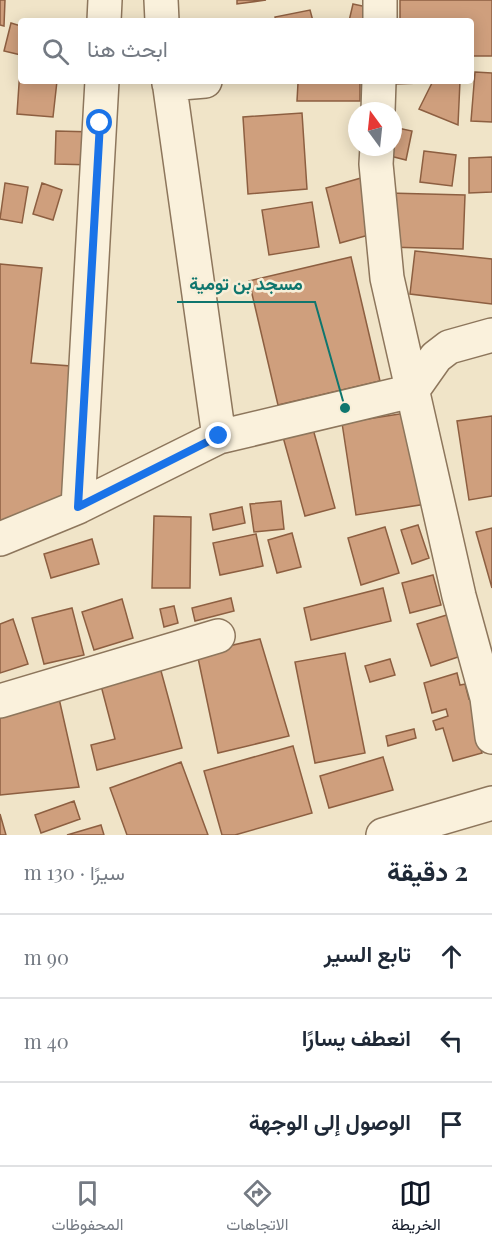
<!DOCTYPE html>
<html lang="ar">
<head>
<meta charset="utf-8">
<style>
  :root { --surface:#fff; --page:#f2f2f3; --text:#1f2937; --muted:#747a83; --line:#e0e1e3; --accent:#111827 }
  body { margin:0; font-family:"Playfair Display",Vazirmatn,serif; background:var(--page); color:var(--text); direction:rtl }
  .compass { position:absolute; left:348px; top:102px; width:54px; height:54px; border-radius:50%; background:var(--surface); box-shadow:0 3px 15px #0003; rotate:345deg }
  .stop { position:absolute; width:18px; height:18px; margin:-14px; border:4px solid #1a73e8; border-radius:50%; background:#fff }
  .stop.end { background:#1a73e8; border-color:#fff; box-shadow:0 2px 6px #0008 }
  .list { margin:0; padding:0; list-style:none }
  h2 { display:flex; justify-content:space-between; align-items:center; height:78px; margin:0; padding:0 24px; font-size:26px }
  h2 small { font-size:20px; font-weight:400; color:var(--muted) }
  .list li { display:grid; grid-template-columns:39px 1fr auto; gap:18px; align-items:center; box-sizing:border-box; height:84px; padding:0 24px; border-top:2px solid var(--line) }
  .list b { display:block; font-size:22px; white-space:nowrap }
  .list em { font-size:20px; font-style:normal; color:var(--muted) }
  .icon { flex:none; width:33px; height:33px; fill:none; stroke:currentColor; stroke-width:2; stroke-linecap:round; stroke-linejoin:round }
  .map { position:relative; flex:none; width:492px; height:835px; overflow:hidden; direction:ltr }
  .search { position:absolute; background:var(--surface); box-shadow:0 3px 15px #0003; left:18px; right:18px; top:18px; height:66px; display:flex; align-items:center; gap:15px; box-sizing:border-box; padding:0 21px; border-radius:6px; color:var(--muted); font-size:22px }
  .sheet { height:330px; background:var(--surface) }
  nav { display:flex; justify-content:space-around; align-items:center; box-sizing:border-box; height:84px; border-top:2px solid var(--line); background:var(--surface); font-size:16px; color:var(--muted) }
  nav a { display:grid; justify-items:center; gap:3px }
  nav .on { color:var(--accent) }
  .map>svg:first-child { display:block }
  .building { fill:#cf9f7d; stroke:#8d5f41; stroke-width:1.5 }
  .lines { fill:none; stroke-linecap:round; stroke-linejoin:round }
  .minor-casing { stroke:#8d765c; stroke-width:36 }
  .minor { stroke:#faf1dc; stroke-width:33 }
  .route { stroke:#1a73e8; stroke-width:8 }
  .leader { fill:none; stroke:#0f766e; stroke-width:2 }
  .callout-dot { fill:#0f766e; stroke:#f7eed8; stroke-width:2 }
  .callout-label { font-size:18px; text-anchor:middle; font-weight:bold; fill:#0f766e; stroke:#f7eed8; stroke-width:5; stroke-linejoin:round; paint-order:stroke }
</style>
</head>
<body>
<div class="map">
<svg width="492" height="835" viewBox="0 0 492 835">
  <rect width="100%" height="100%" fill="#f0e4c8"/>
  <!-- building -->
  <path class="building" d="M0 0H5L4 26 0 25Z
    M237 0H266L237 4Z
    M400 0H492V56H471V21H400Z
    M353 4 372 8 370 21H349Z
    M310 10 313 21H276L275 17Z
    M11 23 21 26V55L4 51Z
    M20 69 21 81H57L53 117 17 114Z
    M475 72 492 73V122L471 121Z
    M395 81H420V83L395 84Z
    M433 81H460L458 125 419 109Z
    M360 82V101H297L298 83Z
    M302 113 307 189 248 194 243 117Z
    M393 127 412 131 406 160 382 154 393 147Z
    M56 131 95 132 94 165 55 164Z
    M424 151 456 155 452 186 420 182Z
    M492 157V192L469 193V158Z
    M361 178 376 233 340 243 326 188Z
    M5 183 28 187 22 223 0 219Z
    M42 183 62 190 53 220 33 214Z
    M388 193 465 195 463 249 386 247Z
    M312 202 319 247 269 255 262 210Z
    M415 251 492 259V304L410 294Z
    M351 257 380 381 278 405 249 281Z
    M0 264 42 268 31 363 71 366 62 500 0 521Z
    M412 412 426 504 356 515 342 423Z
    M492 416V496L469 500 457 421Z
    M313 429 335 508 305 516 283 437Z
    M281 501 284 529 254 532 250 504Z
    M242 507 245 523 213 530 210 514Z
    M154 516 191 517 190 588H152Z
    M418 525 429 558 412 564 401 530Z
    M385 527 399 573 361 585 348 538Z
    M492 528V588L476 532Z
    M292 533 301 567 277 573 268 540Z
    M256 534 263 566 220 575 213 543Z
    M92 539 99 564 51 578 44 554Z
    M433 575 441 605 410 613 402 583Z
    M383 588 391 621 311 640 304 608Z
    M231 598 234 611 195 621 192 608Z
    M122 599 133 638 94 650 82 612Z
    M174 606 178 623 164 627 160 609Z
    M72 608 84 655 44 664 32 618Z
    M460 611 473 652 431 666 417 624Z
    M13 619 28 664 0 673V624Z
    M260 639 289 736 218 753 197 653Z
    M345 653 365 753 315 763 295 662Z
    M390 659 395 675 370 682 365 666Z
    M158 660 182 748 97 770 91 745 115 739 99 678Z
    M457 673 460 685 465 684 469 699 479 696 475 730 482 753 453 761 443 728 436 730 433 721 448 716 446 709 432 713 424 683Z
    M58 694 79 787 0 795V705Z
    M414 729 416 738 388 746 386 736Z
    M293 746 312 813 235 835H222L204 771Z
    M383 757 393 790 329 808 320 776Z
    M181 762 208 835H127L110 788Z
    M74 801 80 819 41 833 35 815Z
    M0 814 6 835H0Z
    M101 825 104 835H67Z"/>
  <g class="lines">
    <defs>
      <path id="minor" d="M161 0 162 21
        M380 0V21
        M104 21 105 0
        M169 84 205 81
        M378 111 379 81
        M377 147 376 164 387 278 459 596 487 698 492 737
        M219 437 412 391 436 357 449 347 492 335
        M78 507 102 81
        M0 539 78 507 219 437 169 81
        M0 701 218 636
        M383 835 492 803"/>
    </defs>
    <!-- minor casing -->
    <use href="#minor" class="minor-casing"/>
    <!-- minor -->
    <use href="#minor" class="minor"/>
  </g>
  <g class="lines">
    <!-- route -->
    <path class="route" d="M100 123 78 507 219 436"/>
  </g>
  <!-- callouts -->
  <path class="leader" d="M345 408L315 302H177"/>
  <circle class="callout-dot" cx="345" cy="408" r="6"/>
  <g class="callout-label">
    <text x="246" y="290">مسجد بن تومية</text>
  </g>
</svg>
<svg class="compass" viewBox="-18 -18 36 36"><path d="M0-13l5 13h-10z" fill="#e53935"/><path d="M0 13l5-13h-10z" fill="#747a83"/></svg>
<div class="stop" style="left:100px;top:123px"></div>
<div class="stop end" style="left:219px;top:436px"></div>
<div class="search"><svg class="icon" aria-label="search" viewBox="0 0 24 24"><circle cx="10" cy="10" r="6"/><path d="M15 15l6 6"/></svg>ابحث هنا</div>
</div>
<section class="sheet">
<h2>2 دقيقة<small>سيرًا · 130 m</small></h2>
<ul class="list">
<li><svg class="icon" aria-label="ahead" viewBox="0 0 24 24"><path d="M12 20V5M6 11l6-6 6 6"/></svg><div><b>تابع السير</b></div><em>90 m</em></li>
<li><svg class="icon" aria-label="left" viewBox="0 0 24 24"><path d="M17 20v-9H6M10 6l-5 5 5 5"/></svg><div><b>انعطف يسارًا</b></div><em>40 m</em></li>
<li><svg class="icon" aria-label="arrive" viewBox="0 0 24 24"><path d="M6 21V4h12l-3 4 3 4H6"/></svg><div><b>الوصول إلى الوجهة</b></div></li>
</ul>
</section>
<nav>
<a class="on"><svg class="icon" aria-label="map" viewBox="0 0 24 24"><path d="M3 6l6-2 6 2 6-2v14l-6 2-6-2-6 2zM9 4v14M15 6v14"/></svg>الخريطة</a>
<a><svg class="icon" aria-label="directions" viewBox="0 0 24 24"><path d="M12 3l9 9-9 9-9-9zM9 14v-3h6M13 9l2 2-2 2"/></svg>الاتجاهات</a>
<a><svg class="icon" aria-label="saved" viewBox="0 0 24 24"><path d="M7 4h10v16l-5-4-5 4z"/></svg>المحفوظات</a>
</nav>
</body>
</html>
